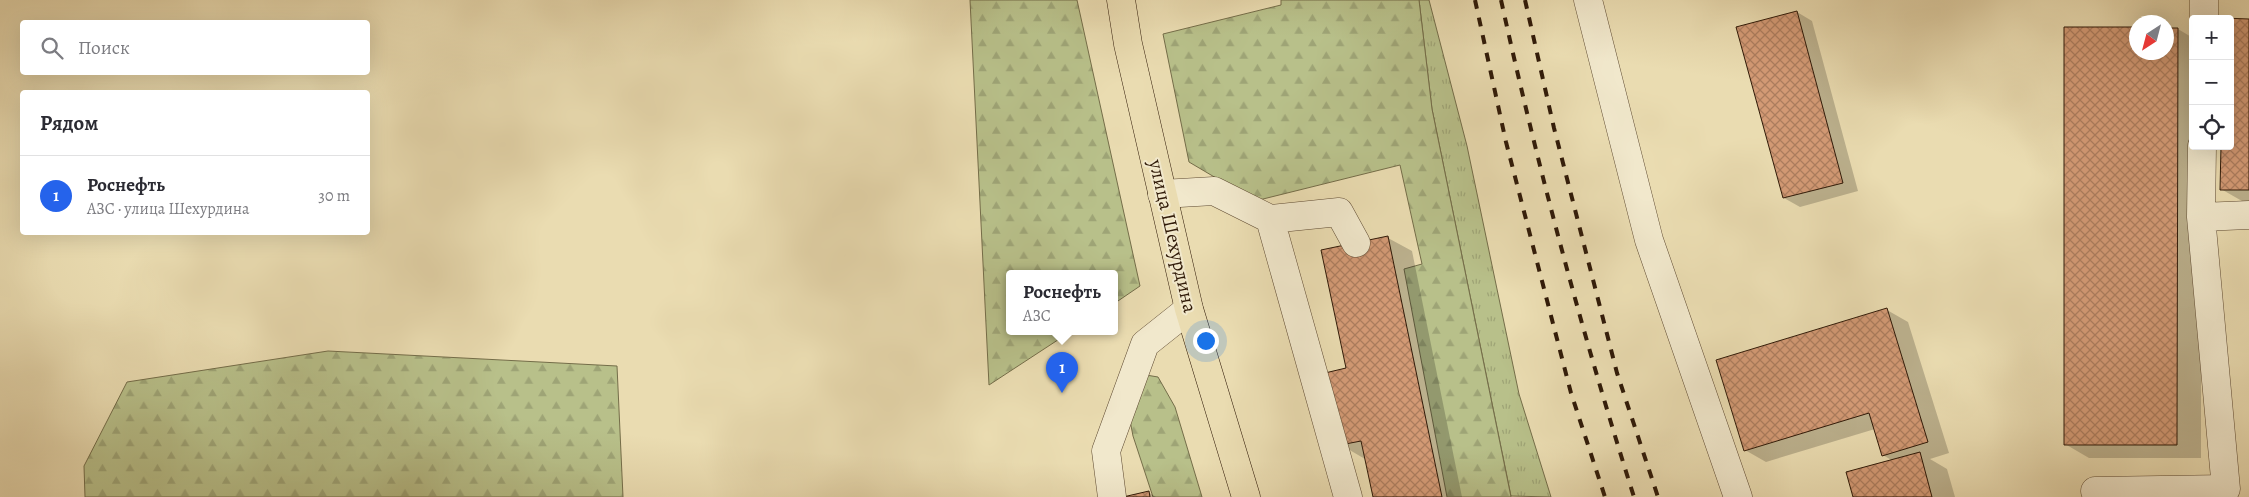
<!DOCTYPE html>
<html lang="ru">
<head>
<meta charset="utf-8">
<style>
  :root { --surface:#fff; --page:#f7f7f7; --text:#2b2b33; --muted:#7c7c81; --line:#e1e1e2; --accent:#2563eb }
  body { margin:0; font-family:Alegreya,serif; background:var(--page); color:var(--text) }
  .controls { position:absolute; right:15px; top:15px; display:grid; overflow:hidden; border-radius:5px; box-shadow:0 5px 20px #0002 }
  .controls button { width:45px; height:45px; display:grid; place-items:center; padding:0; border:0; border-bottom:1px solid var(--line); background:var(--surface); color:var(--text); font:25px sans-serif }
  .compass { position:absolute; left:2129px; top:15px; width:45px; height:45px; border-radius:50%; background:var(--surface); box-shadow:0 5px 20px #0002; rotate:216deg }
  .you { position:absolute; left:1205px; top:340px; width:18px; height:18px; margin:-12px; border:4px solid #fff; border-radius:50%; background:#1a73e8; box-shadow:0 0 0 8px #1a73e833 }
  .badge { display:grid; place-items:center; width:32px; height:32px; border-radius:50%; background:var(--accent); color:#fff; font-size:16px; font-weight:700 }
  .pin { position:absolute; translate:-50% -41px; filter:drop-shadow(0 1px 2px #0008) }
  .pin::after { content:''; position:absolute; top:26px; width:18px; height:15px; background:inherit; clip-path:polygon(0 0,100% 0,50% 100%) }
  .popup { position:absolute; left:1006px; top:270px; width:112px; height:65px; box-sizing:border-box; display:grid; place-content:center; border-radius:5px; background:var(--surface); filter:drop-shadow(0 1px 4px #0005); font-size:16px; white-space:nowrap; color:var(--muted) }
  .popup b { font-size:19px; color:var(--text) }
  .popup::after { content:''; position:absolute; left:50%; top:100%; margin-left:-10px; border:10px solid transparent; border-top-color:var(--surface) }
  .list { margin:0; padding:0; list-style:none }
  h2 { display:flex; justify-content:space-between; align-items:center; height:65px; margin:0; padding:0 20px; font-size:21px }
  h2 small { font-size:16px; font-weight:400; color:var(--muted) }
  .list li { display:grid; grid-template-columns:32px 1fr auto; gap:15px; align-items:center; box-sizing:border-box; height:80px; padding:0 20px; border-top:1px solid var(--line) }
  .list b { display:block; font-size:19px; white-space:nowrap }
  .list p { margin:0; font-size:16px; white-space:nowrap; color:var(--muted) }
  .list em { font-size:16px; font-style:normal; color:var(--muted) }
  .icon { flex:none; width:28px; height:28px; fill:none; stroke:currentColor; stroke-width:2; stroke-linecap:round; stroke-linejoin:round }
  .map { position:relative; flex:none; width:2249px; height:497px; overflow:hidden }
  .search { position:absolute; background:var(--surface); box-shadow:0 5px 20px #0002; left:20px; top:20px; width:350px; height:55px; display:flex; align-items:center; gap:12px; box-sizing:border-box; padding:0 18px; border-radius:5px; color:var(--muted); font-size:19px }
  .panel { position:absolute; background:var(--surface); box-shadow:0 5px 20px #0002; left:20px; top:90px; width:350px; height:145px; border-radius:5px }
  .map>svg:first-child { display:block }
  .grass { fill:url(#grass-tufts); stroke:#746d49 }
  .forest { fill:url(#forest-firs); stroke:#746d49 }
  .shadow { fill:#0003 }
  .building { fill:url(#building-cross-hatch); stroke:#301a08 }
  .lines { fill:none; stroke-linecap:round; stroke-linejoin:round }
  .minor-casing { stroke:#5e4a32; stroke-width:29 }
  .major-casing { stroke:#301a08; stroke-width:29 }
  .minor { stroke:#f1e8cc; stroke-width:28 }
  .major { stroke:#eadcb1; stroke-width:28 }
  .rail { stroke:#301a08; stroke-width:4; stroke-dasharray:9 9; stroke-linecap:butt }
  .labels { text-anchor:middle; dominant-baseline:central; stroke-width:4; stroke-linejoin:round; paint-order:stroke }
  .street-label { font-size:20px; fill:#301a08; stroke:#f1e8cc }
</style>
</head>
<body>
<div class="map">
<svg width="2249" height="497" viewBox="0 0 2249 497">
  <defs>
    <pattern id="grass-tufts" width="24" height="20" patternUnits="userSpaceOnUse" patternTransform="scale(1.25)"><rect width="24" height="20" fill="#b8c08a"/><path d="M3 7l-1-3M5 7V3M7 7l1-3M15 17l-1-3M17 17v-4M19 17l1-3" fill="none" stroke="#9ea476"/></pattern>
    <pattern id="forest-firs" width="22" height="20" patternUnits="userSpaceOnUse" patternTransform="scale(1.25)"><rect width="22" height="20" fill="#b8c08a"/><path d="M5 1l3.5 6h-7zM16 11l3.5 6h-7z" fill="#9ea476"/></pattern>
    <pattern id="building-cross-hatch" width="8" height="8" patternUnits="userSpaceOnUse" patternTransform="scale(1.25)"><rect width="8" height="8" fill="#d39a75"/><path d="M0 0l8 8M0 8l8-8" fill="none" stroke="#ac7d5e"/></pattern>
  </defs>
  <rect width="100%" height="100%" fill="#eadcb1"/>
  <filter id="stains"><feTurbulence type="fractalNoise" baseFrequency=".004" numOctaves="4"/><feColorMatrix values="0 0 0 0 .2 0 0 0 0 .09 0 0 0 0 .02 0 0 0 .5 -.17"/></filter>
  <radialGradient id="worn" r=".72"><stop offset=".6" stop-color="#630" stop-opacity="0"/><stop offset="1" stop-color="#630" stop-opacity=".3"/></radialGradient>
  <!-- grass -->
  <path class="grass" d="M1419 0H1429L1467 146 1519 394 1551 497 1511 496 1432 109Z"/>
  <!-- forest -->
  <path class="forest" d="M970 0H1077L1140 286 1115 303 1114 274H1010V332H1070L989 385Z
    M1281 0H1419L1432 109 1511 497H1447L1404 269 1422 264 1400 165 1255 201 1189 162 1163 34 1281 5Z
    M328 351 617 366 623 497H85L84 466 127 382Z
    M1140 374 1158 377 1175 407 1202 497H1153L1133 436 1125 394Z"/>
  <!-- shadow -->
  <path class="shadow" d="M1797 12 1812 21 1858 191 1800 207 1784 198Z
    M2249 20V201H2242L2221 189 2230 146Z
    M2066 28 2136 29V52H2166L2178 29 2193 38V146H2201V458H2089L2065 444Z
    M1388 238 1412 251 1462 497H1374L1365 459 1341 445 1347 369Z
    M1887 310 1908 322 1949 453 1930 459 1947 469 1955 497H1854L1893 461 1883 455 1875 429 1766 462 1745 450Z
    M1148 492 1156 497H1129Z"/>
  <!-- building -->
  <path class="building" d="M1797 11 1843 183 1783 198 1736 27Z
    M2223 18 2249 19V190H2220L2221 146H2230V19Z
    M2064 27H2136V52H2166V28H2178L2177 445H2064Z
    M1388 236 1442 497H1373L1361 441 1340 445 1325 373 1346 368 1321 250Z
    M1887 308 1928 442 1882 456 1869 413 1744 451 1716 360Z
    M1920 452 1932 497H1853L1846 472Z
    M1149 491 1150 497H1123Z"/>
  <g class="lines">
    <defs>
      <path id="minor" d="M1588 0 1649 240 1738 497
        M2204 19V0
        M1162 194 1214 191 1270 219 1348 497
        M2201 217 2249 215
        M1270 219 1339 212 1356 243
        M2095 491 2226 489 2201 217 2202 146
        M1112 497 1106 451 1145 344 1189 309"/>
      <path id="major" d="M1121 0 1128 44 1189 309 1246 497"/>
    </defs>
    <!-- minor casing -->
    <use href="#minor" class="minor-casing"/>
    <!-- major casing -->
    <use href="#major" class="major-casing"/>
    <!-- minor -->
    <use href="#minor" class="minor"/>
    <!-- major -->
    <use href="#major" class="major"/>
    <!-- rail -->
    <path class="rail" d="M1475 0 1506 142 1571 393 1605 497
      M1501 0C1538 168 1582 333 1634 497
      M1525 0 1554 128 1617 373 1658 497"/>
  </g>
  <g class="labels">
    <!-- street labels -->
    <g class="street-label">
      <text transform="translate(1173 236) rotate(77)">улица Шехурдина</text>
    </g>
  </g>
  <rect width="100%" height="100%" filter="url(#stains)"/>
  <rect width="100%" height="100%" fill="url(#worn)"/>
</svg>
<div class="controls">
<button>+</button>
<button>−</button>
<button><svg class="icon" aria-label="locate" viewBox="0 0 24 24"><circle cx="12" cy="12" r="6"/><path d="M12 2v4M12 18v4M2 12h4M18 12h4"/></svg></button>
</div>
<svg class="compass" viewBox="-18 -18 36 36"><path d="M0-13l5 13h-10z" fill="#e53935"/><path d="M0 13l5-13h-10z" fill="#7c7c81"/></svg>
<div class="you"></div>
<div class="pin badge" style="left:1062px;top:393px">1</div>
<div class="popup"><b>Роснефть</b>АЗС</div>
<div class="search"><svg class="icon" aria-label="search" viewBox="0 0 24 24"><circle cx="10" cy="10" r="6"/><path d="M15 15l6 6"/></svg>Поиск</div>
<section class="panel">
<h2>Рядом<small></small></h2>
<ul class="list">
<li><span class="badge">1</span><div><b>Роснефть</b><p>АЗС · улица Шехурдина</p></div><em>30 m</em></li>
</ul>
</section>
</div>
</body>
</html>
